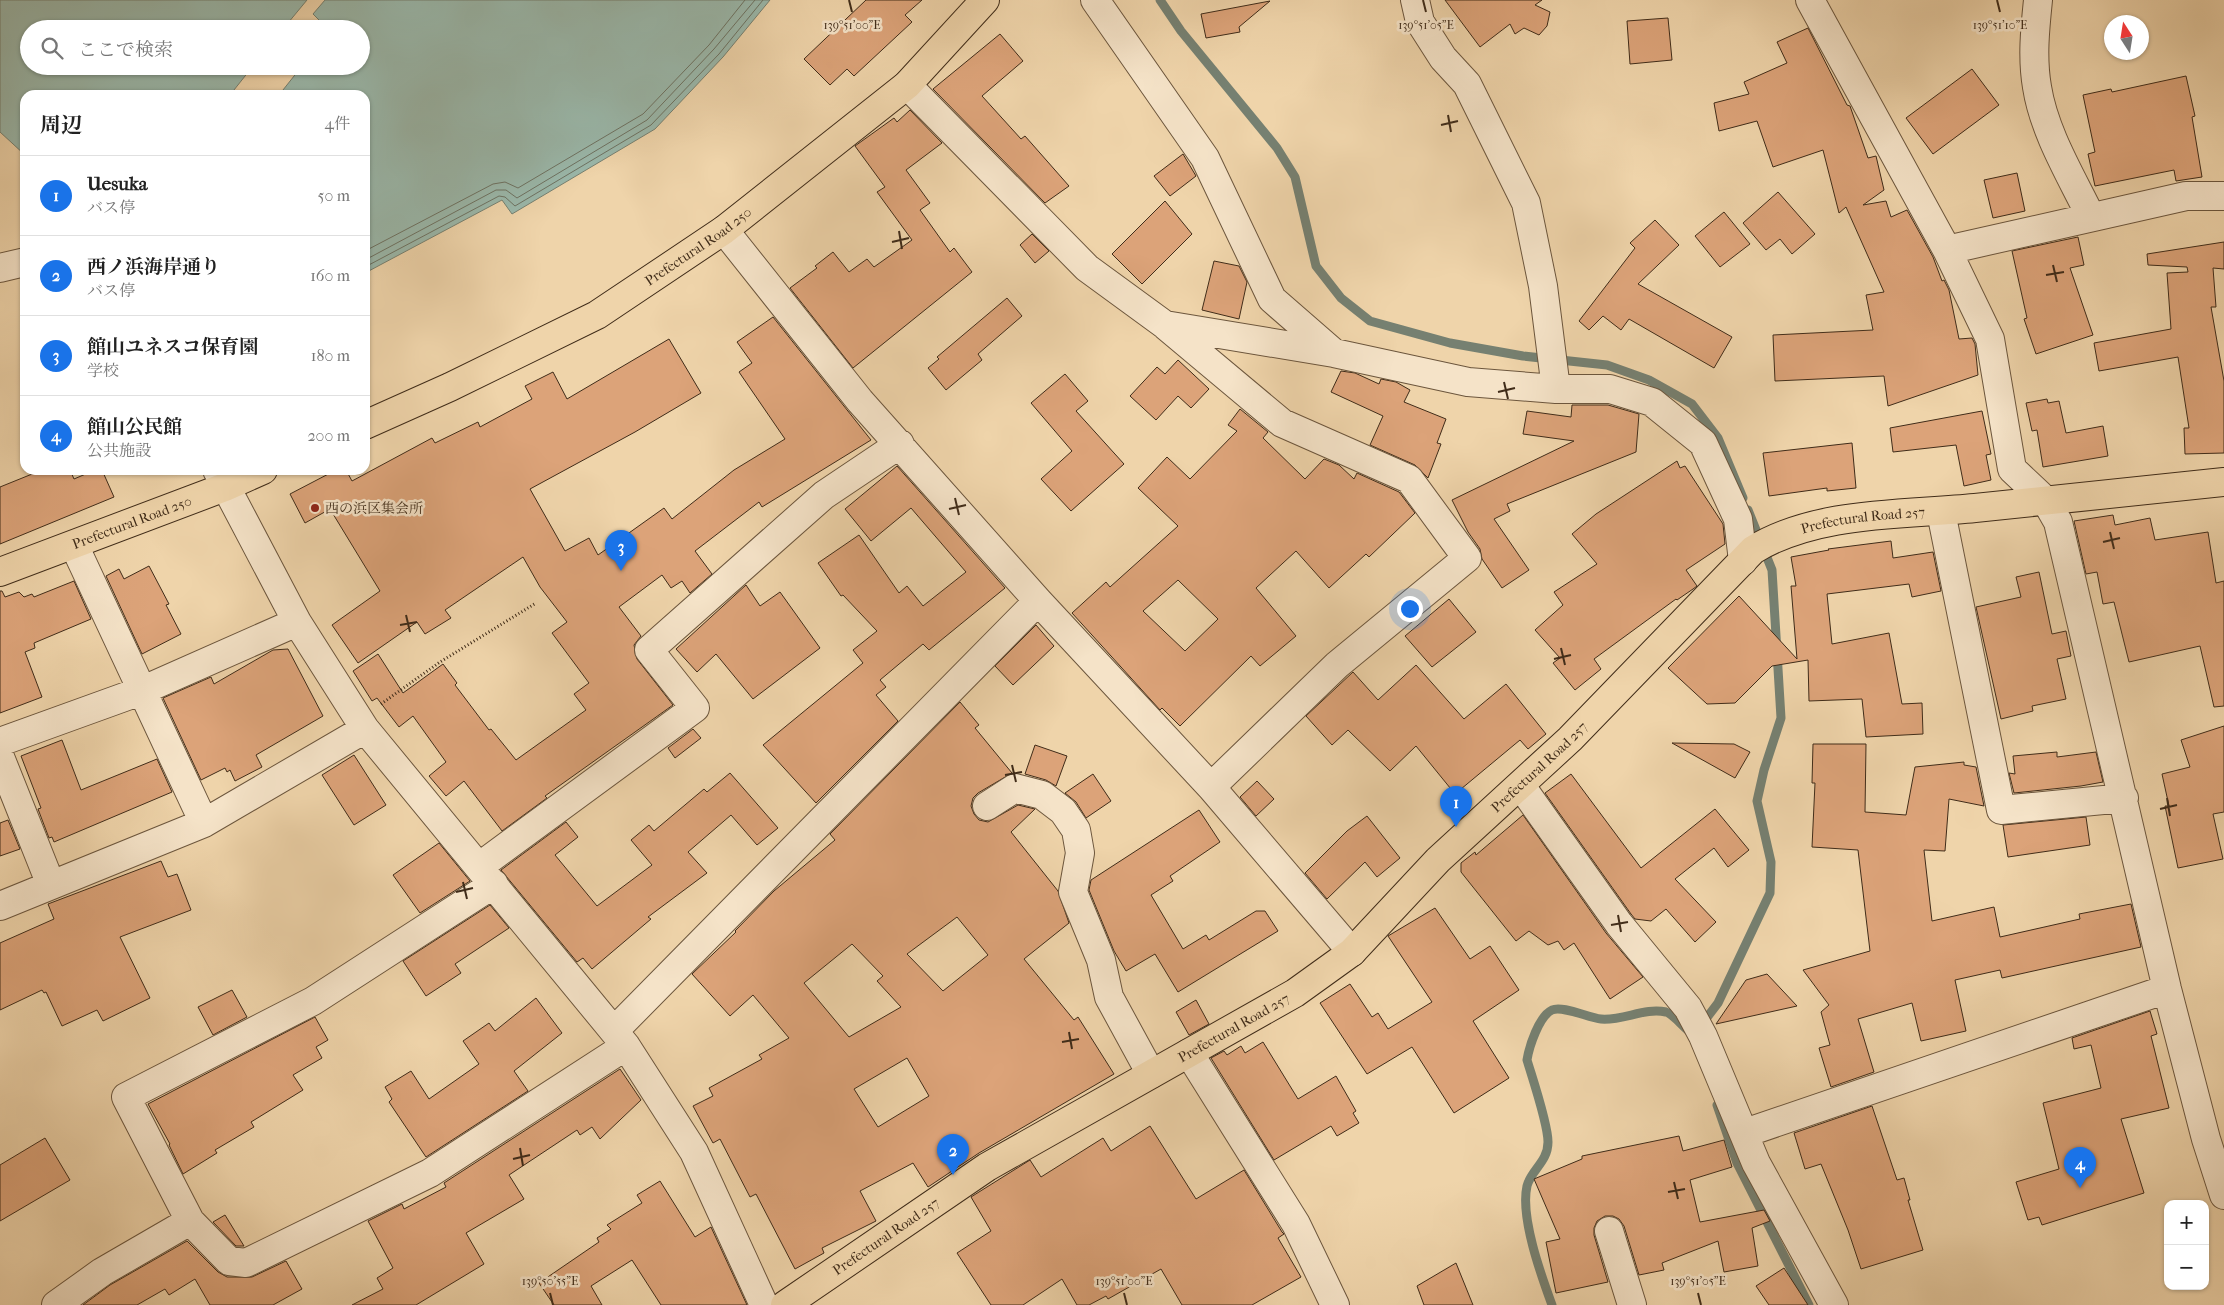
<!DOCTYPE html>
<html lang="ja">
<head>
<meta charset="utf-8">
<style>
  :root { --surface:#fff; --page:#f2f2f2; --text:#222; --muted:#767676; --line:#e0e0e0; --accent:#1a73e8 }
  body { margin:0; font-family:"IM FELL French Canon","Noto Serif JP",serif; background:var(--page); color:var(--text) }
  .controls { position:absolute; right:15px; bottom:15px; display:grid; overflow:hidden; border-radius:10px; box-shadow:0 1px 4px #0004 }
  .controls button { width:45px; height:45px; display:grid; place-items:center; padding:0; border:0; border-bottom:1px solid var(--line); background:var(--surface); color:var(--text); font:25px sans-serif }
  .compass { position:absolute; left:2104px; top:15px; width:45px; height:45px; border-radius:50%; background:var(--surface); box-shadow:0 1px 4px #0004; rotate:348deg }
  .you { position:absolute; left:1409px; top:608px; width:18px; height:18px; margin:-12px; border:4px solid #fff; border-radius:50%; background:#1a73e8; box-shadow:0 0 0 8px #1a73e833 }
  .badge { display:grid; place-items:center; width:32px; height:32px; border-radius:50%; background:var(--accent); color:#fff; font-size:16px; font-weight:700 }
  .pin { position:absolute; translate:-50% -41px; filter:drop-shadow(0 1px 2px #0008) }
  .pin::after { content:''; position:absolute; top:26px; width:18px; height:15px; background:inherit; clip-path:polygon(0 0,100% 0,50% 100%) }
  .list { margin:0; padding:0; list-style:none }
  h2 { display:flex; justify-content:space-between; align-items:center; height:65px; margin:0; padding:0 20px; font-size:21px }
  h2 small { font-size:16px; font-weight:400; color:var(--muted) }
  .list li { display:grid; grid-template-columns:32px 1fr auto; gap:15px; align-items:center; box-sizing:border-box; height:80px; padding:0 20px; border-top:1px solid var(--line) }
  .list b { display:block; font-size:19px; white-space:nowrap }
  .list p { margin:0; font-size:16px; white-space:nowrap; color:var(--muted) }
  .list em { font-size:16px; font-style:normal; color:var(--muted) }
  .icon { flex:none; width:28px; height:28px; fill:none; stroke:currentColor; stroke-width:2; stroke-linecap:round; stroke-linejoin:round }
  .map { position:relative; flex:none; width:2224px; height:1305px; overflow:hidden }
  .search { position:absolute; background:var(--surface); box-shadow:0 1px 4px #0004; left:20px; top:20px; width:350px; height:55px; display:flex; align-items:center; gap:12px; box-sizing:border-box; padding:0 18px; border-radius:28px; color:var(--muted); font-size:19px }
  .panel { position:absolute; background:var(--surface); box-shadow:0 1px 4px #0004; left:20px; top:90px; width:350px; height:385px; border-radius:15px }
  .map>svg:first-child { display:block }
  .water { fill:#9ab8ab; stroke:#768071 }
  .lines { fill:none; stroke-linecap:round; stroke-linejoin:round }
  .shore { stroke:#6d7262; stroke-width:1 }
  .stream { stroke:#768071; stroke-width:9 }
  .building { fill:#dca379; stroke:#402c19; fill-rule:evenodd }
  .minor-casing { stroke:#6c563d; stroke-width:30 }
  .major-casing { stroke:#402c19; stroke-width:30 }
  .path { stroke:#402c19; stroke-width:3; stroke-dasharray:1 2.5; stroke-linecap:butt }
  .minor { stroke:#f5e3c8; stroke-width:28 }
  .major { stroke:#efd4aa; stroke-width:28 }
  .ticks { fill:none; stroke:#402c19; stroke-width:2 }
  .poi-dot { fill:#8f2418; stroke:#f5e3c8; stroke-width:2 }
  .labels { text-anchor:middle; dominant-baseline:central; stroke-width:5; stroke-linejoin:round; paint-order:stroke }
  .street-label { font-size:14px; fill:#402c19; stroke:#f5e3c8 }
  .poi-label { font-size:14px; fill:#402c19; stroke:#f5e3c8; text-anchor:start }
  .ticks-label { font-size:12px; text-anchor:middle; fill:#402c19; stroke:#f5e3c8; stroke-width:5; stroke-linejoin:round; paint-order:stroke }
</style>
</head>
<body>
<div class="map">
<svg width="2224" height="1305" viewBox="0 0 2224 1305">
  <rect width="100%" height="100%" fill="#efd4aa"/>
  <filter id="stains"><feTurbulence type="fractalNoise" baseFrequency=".004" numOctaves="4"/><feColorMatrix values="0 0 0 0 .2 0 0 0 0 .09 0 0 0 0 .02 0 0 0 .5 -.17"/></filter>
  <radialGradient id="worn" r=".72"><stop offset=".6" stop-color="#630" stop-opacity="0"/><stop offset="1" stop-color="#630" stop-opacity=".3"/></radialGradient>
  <!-- water -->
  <path class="water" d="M0 0H307L283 29H29V66H253L230 95H25V155L0 132Z
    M325 0H770L723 57 655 129 512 214 502 200 365 273V95H279L302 66H361V29H328L313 14Z"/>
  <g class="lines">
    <!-- shore -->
    <path class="shore" d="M365 251 493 184 505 182 518 188 643 114 709 45 745 0
      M365 260 496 190H506L517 198 647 120 714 49 755 0
      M365 267 499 196 505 197 515 206 651 125 719 54 763 0"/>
    <!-- stream -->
    <path class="stream" d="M1160 0 1181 31 1277 148 1295 177 1316 266 1341 298 1370 321 1450 343 1523 356 1607 365 1649 380 1692 404 1718 438 1743 498
      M1702 1024 1718 1003 1770 893 1771 862 1757 801 1764 770 1781 718 1772 570 1748 510
      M1717 1105 1737 1163 1809 1305
      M1552 1305C1541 1275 1520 1217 1527 1186 1531 1170 1548 1162 1548 1142 1548 1124 1533 1080 1527 1060 1529 1047 1539 1016 1552 1010 1562 1005 1589 1018 1601 1019 1623 1021 1645 1007 1666 1012 1673 1014 1683 1027 1690 1032"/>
  </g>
  <!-- building -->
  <path class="building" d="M866 0H922L905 15 912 22 854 76 847 69 830 85 804 59Z
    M1445 0H1542L1535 5 1550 12 1547 26 1539 35 1524 28 1515 34 1510 24 1480 47Z
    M1270 1 1239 27 1240 32 1206 38 1201 14Z
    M1668 18 1672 60 1630 64 1627 21Z
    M1808 28 1847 105 1850 106 1868 158 1876 156 1884 190 1863 205 1886 201 1891 217 1907 210 1933 257 1942 281 1944 280 1949 290 1959 339 1972 338 1975 344 1978 375 1888 406 1884 376 1775 381 1773 335 1873 330 1866 295 1884 292 1846 207 1839 213 1823 150 1773 167 1757 121 1719 131 1714 103 1749 94 1744 82 1787 63 1777 42Z
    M1000 34 1023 61 982 96 1021 139 1025 136 1069 186 1045 203 933 89Z
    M1972 69 1999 105 1933 154 1906 118Z
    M2186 76 2195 116 2192 117 2202 177 2176 181 2174 170 2095 186 2088 154 2095 152 2083 95 2111 89 2112 92Z
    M910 110 942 143 906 170 930 203 920 210 950 252 954 248 972 272 853 368 790 288 817 268 815 266 833 252 849 272 867 259 874 267 912 240 877 192 885 187 855 146 894 118 897 122Z
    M1183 154 1196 176 1170 196 1154 176Z
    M2017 173 2025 211 1993 218 1984 180Z
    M1778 192 1815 234 1792 254 1780 239 1766 250 1743 223Z
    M1165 201 1192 234 1142 284 1112 254Z
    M1724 212 1750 244 1720 267 1695 236Z
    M1655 220 1679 245 1638 284 1732 337 1714 368 1629 319 1621 330 1603 316 1589 330 1579 321 1635 248 1630 243Z
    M1032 234 1049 251 1035 263 1020 245Z
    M2078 237 2084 265 2070 268 2093 335 2036 354 2024 319 2027 318 2012 251Z
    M2224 242V269L2213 268 2216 307H2211L2224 381V453L2185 454 2184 428H2189L2178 357 2099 371 2094 343 2171 329 2167 273 2188 272 2187 267 2148 265 2147 254Z
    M1214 261 1239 266 1247 282 1239 319 1202 310Z
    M1007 298 1022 316 978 354 982 360 946 390 928 368 939 359 937 357Z
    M773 317 871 440 762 507 759 502 695 551 712 574 690 593 682 581 671 588 662 575 619 607 641 636 634 645 637 659 673 705 545 796 547 798 502 831 464 781 446 796 429 776 446 762 413 716 399 727 377 698 372 701 353 671 378 654 403 693 443 664 457 683 455 685 489 730 491 729 516 760 586 710 574 694 589 683 552 633 567 622 540 587 523 557 445 610 451 618 425 634 417 622 358 663 332 625 380 591 330 509 305 523 290 494 336 470H346L352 481 432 438 435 443 478 422 480 427 532 399 525 386 553 372 567 399 669 339 701 393 635 432 530 489 565 551 589 538 598 555 664 508 672 519 734 470 785 439 739 372 752 363 737 342Z
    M1178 360 1209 389 1191 408 1178 396 1156 420 1130 396 1157 367 1165 374Z
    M1341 371 1355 373 1379 384 1381 379 1396 382 1410 390 1404 402 1446 419 1437 443 1441 444 1428 478 1415 465 1370 445 1383 416 1331 392Z
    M1065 374 1088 401 1076 411 1124 464 1071 511 1041 479 1072 451 1031 403Z
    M2047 399 2048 403 2059 401 2066 433 2103 426 2108 456 2043 467 2037 430 2032 431 2026 403Z
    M1572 405H1608L1639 414 1636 452 1507 504 1510 511 1494 519 1529 570 1502 588 1482 559 1480 549 1468 532 1452 500 1574 441 1523 434 1527 411 1571 417Z
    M1240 409 1268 432 1263 438 1305 479 1324 459 1339 465 1354 479 1357 473 1399 492 1415 513 1369 557 1366 554 1329 588 1296 551 1256 588 1296 636 1260 666 1251 656 1180 726 1162 708 1160 710 1072 613 1106 582 1110 587 1178 526 1138 488 1167 457 1190 479 1237 431 1228 425ZM1178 580 1218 619 1185 651 1143 611Z
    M1982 411 1991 454 1986 455 1991 480 1964 486 1956 445 1893 452 1890 428Z
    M1852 443 1856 488 1827 491V488L1769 496 1763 453Z
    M1677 461 1680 468 1685 466 1723 524 1725 544 1686 570 1697 586 1693 589 1677 600 1676 599 1594 659 1601 669 1575 690 1553 663 1560 658 1535 630 1563 605 1554 592 1597 564 1572 534 1596 514Z
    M897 466 1005 588 929 650 923 644 880 680 886 687 876 695 898 721 816 803 763 745 863 663 853 650 877 631 843 595 841 596 818 563 859 535 899 593 907 586 923 606 966 572 911 508 871 541 845 509Z
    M42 470H70L74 479 95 470H102L114 497 0 544V487Z
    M2113 515 2115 525 2150 518 2155 540 2208 532 2216 583 2224 581V706L2214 707 2200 646 2129 662 2114 602 2103 604 2097 572 2086 574 2074 521Z
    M1891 541 1893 558 1933 552 1941 591 1912 597 1909 584 1827 594 1832 644 1889 633 1902 704 1922 703 1923 734 1866 737 1862 699 1809 701 1808 660 1772 666 1735 703 1707 704 1668 668 1739 596 1797 659 1791 586H1796L1791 557 1829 550 1828 549Z
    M149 566 169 604 166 605 181 634 142 654 106 576 119 569 124 579Z
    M2039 572 2052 634 2066 631 2071 656 2057 659 2066 699 2032 706 2033 711 2001 719 1976 607 2021 597 2016 577Z
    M74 581 91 619 34 643 35 648 25 652 42 697 0 713V591H2L5 597 19 592 24 597 32 594 34 597Z
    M746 585 760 606 780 592 820 648 753 699 716 654 697 672 676 649Z
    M1449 599 1476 632 1432 667 1405 636Z
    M1036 625 1054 646 1013 685 995 666Z
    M288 649 323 716 256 755 262 767 235 781 230 770 227 772 225 768 201 780 163 698 211 677 214 684 273 650Z
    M1416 665 1464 719 1506 684 1546 734 1528 749 1520 740 1455 794 1416 746 1390 771 1348 730 1332 745 1306 716 1353 672 1378 700Z
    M960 702 979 725 975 728 1012 773 978 793 973 798 971 806 974 814 979 820 988 822 1018 805 1035 809 1011 832 1058 891 1069 923 1024 959 1074 1020 1078 1017 1114 1074 979 1153 928 1187 913 1163 860 1191 876 1221 822 1248 824 1253 795 1269 756 1194 750 1197 720 1139 713 1143 693 1106 713 1096 709 1088 762 1059 759 1055 789 1038 753 995 730 1016 692 974 736 932 735 931 774 891 835 840 830 834ZM957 917 988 955 943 991 907 954ZM852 944 883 976 877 981 901 1007 849 1037 804 983ZM907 1058 929 1096 878 1127 854 1089Z
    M2224 726V812L2213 814 2223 859 2178 868 2165 806H2169L2162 774 2190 767 2181 740Z
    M693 729 701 738 675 758 668 748Z
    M62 740 81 790 157 759 172 792 54 842 52 837 49 838 38 809 41 808 21 756Z
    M1672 743 1734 744 1750 752 1735 778Z
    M1813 744H1866L1865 812 1906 815 1915 767 1964 762V765L1976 767 1984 806 1949 799 1945 851 1924 850 1932 921 1994 907 2000 937 2080 919 2079 914 2131 904 2141 947 2002 978 2000 970 1955 980 1966 1031 1921 1041 1912 1003 1858 1019 1874 1072 1831 1087 1819 1048 1830 1045 1821 1012 1829 1005 1803 970 1870 951 1858 850 1812 847 1815 783H1812Z
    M1035 745 1067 756 1056 786 1046 780 1025 774Z
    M2057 752V757L2096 752 2103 782 2081 786 2014 793 2009 773 2015 774 2013 756Z
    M354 755 386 805 354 825 322 775Z
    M730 773 778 828 757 845 731 815 688 852 707 873 648 917 651 919 592 969 583 958 577 962 501 870 566 822 578 837 555 855 597 906 652 865 631 840 649 825 654 831 704 789 707 792Z
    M1093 774 1111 801 1086 818 1076 802 1065 793Z
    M1571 774 1641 868 1715 809 1749 850 1728 867 1714 848 1675 879 1716 922 1695 942 1666 909 1651 921 1635 919 1631 914 1545 793Z
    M1257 781 1274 799 1256 816 1240 797Z
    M1199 810 1220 842 1170 876 1173 881 1151 895 1183 949 1206 935 1209 940 1256 911H1265L1278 931 1178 992 1155 954 1126 971 1114 951 1089 890 1091 880Z
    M1523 815 1606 933 1643 977 1610 999 1574 943 1564 950 1558 941 1548 945 1529 931 1516 941 1461 872V863L1475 852 1476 855Z
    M1367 816 1400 858 1377 877 1365 862 1327 899 1305 873 1347 831Z
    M2086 817 2090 845 2008 857 2003 825Z
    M8 820 20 849 0 856V823Z
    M439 843 470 881 420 913 393 875Z
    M161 861 168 877 177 874 191 910 120 937 150 998 103 1021 97 1010 62 1026 46 992 44 993 42 990 0 1010V943L54 919 48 904Z
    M490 905 509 928 455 964 461 973 426 996 403 961Z
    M1435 908 1470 959 1490 946 1519 990 1473 1021 1509 1078 1454 1113 1412 1047 1367 1074 1320 1003 1350 984 1372 1017 1378 1013 1388 1029 1432 1002 1388 936Z
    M1767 974 1797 1006 1716 1024 1746 980Z
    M232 990 247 1017 213 1035 198 1007Z
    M536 998 562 1033 514 1071 528 1091 426 1157 389 1102 392 1099 385 1087 411 1071 429 1099 479 1064 463 1041 489 1023 495 1031Z
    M1196 1000 1209 1024 1189 1035 1176 1012Z
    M2150 1011 2157 1034 2151 1036 2169 1108 2121 1119 2144 1193 2042 1225 2039 1217 2028 1220 2016 1182 2059 1169 2043 1103 2101 1088 2091 1045 2074 1049 2072 1038Z
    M315 1017 328 1040 316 1047 322 1058 293 1075 303 1090 251 1122 254 1127 215 1150 217 1153 183 1174 169 1145 170 1144 148 1104Z
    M1263 1042 1298 1099 1336 1076 1356 1111 1353 1113 1359 1123 1337 1136 1331 1126 1274 1160 1211 1058 1224 1051 1227 1055 1241 1046 1245 1053Z
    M620 1069 641 1100 600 1139 592 1127 580 1135 577 1130 509 1175 524 1199 466 1233 484 1264 416 1305H352L383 1289 377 1278 393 1268 368 1221 402 1204 404 1209 446 1187 444 1183Z
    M1872 1106 1897 1180 1904 1178 1910 1200H1908L1923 1250 1861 1269 1848 1230 1821 1164 1805 1169 1794 1133Z
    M1150 1126 1196 1199 1244 1170 1282 1232 1284 1234 1278 1238 1301 1277 1252 1305H1182L1161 1269 1108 1299 1106 1296 1089 1305H1077L1062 1279 1023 1305H991L957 1253 991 1231 971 1197 1030 1160 1041 1177 1103 1138 1111 1151Z
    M1679 1136 1683 1151 1724 1140 1732 1167 1690 1180 1700 1222 1764 1210 1770 1221 1752 1228 1758 1266 1724 1272 1718 1241 1662 1263 1664 1270 1639 1275 1624 1226 1619 1219 1613 1216H1605L1597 1221 1594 1228V1235L1608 1282 1556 1293 1546 1242 1560 1239 1534 1179 1582 1159V1156Z
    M45 1138 70 1180 0 1221V1165Z
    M660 1181 695 1237 711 1227 747 1305H661L632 1260 591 1286 602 1305H554L539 1283 599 1242 597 1238 611 1229 607 1225 642 1203 637 1195Z
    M225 1215 244 1246H236L213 1222Z
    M187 1241 218 1272 227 1277H252L286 1261 302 1289 273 1305H210L195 1279 169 1295 165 1289 137 1305H83L110 1285Z
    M1456 1263 1473 1305H1424L1417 1286Z
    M1784 1268 1808 1305H1769L1756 1286Z"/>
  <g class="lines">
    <defs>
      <path id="minor" d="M1095 0 1205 158 1272 299 1334 353
        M1415 0 1420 22 1443 58 1467 84 1526 203 1543 286 1556 389
        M1810 0 1947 250 1990 339 2012 469 2046 501 2058 522 2167 989 2206 1139 2224 1195
        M2038 0C2035 29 2032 58 2037 87 2044 132 2071 176 2091 217
        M907 85 1087 268 1165 325 1334 353 1468 382 1556 389H1610L1652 402 1703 443 1738 519 1743 561
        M724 230 860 401 1038 601 1211 787 1352 952
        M1947 250 2186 196H2224
        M0 268 25 262
        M1166 326 1282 423 1409 479 1467 558 1337 665 1211 787
        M217 470 297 622 365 729 626 1046 694 1152 764 1305
        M1941 512 2001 810 2124 798
        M74 545 204 823
        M0 742 141 691 297 622
        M0 757 51 885
        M1521 786 1619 924 1688 1008 1703 1036 1756 1163 1834 1305
        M987 806 1015 788 1042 795 1063 811 1076 830 1080 853 1073 892 1101 960 1109 997 1151 1074
        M480 866 695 708 649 650 824 495 900 444
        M0 906 204 823 365 729
        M614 1031 1038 601
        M1189 1053 1296 1224 1335 1305
        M1745 1133 2167 989
        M190 1221 126 1097 313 1001 494 884
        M1609 1231 1632 1305
        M56 1305 102 1272 190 1221 229 1261 246 1263 430 1173 626 1046"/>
      <g id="major">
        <path id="s1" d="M365 425 450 387 597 315 724 230 907 85 985 0"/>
        <path id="s2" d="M0 572 225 487 263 470"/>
        <path id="s3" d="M785 1305 987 1167 1295 993 1352 952 1438 860 1570 739 1753 550C1816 511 1903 515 1975 508 2058 500 2141 491 2224 482"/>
      </g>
    </defs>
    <!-- minor casing -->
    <use href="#minor" class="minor-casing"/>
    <!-- major casing -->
    <use href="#major" class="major-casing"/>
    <!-- path -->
    <path class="path" d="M381 704 440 662 536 603"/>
    <!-- minor -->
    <use href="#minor" class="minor"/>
    <!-- major -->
    <use href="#major" class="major"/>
  </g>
  <!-- ticks -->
  <path class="ticks" d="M849 0 852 12M1423 0 1426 12M1997 0 2000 12M1448 115 1451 132M1441 125 1458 121M899 231 902 249M892 242 909 238M2053 265 2057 282M2046 275 2064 272M1504 382 1508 399M1498 392 1515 388M955 498 959 515M949 509 966 505M2110 532 2114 549M2103 542 2120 538M406 615 410 632M400 625 417 622M1561 648 1565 665M1554 659 1571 655M1012 765 1016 782M1005 775 1022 772M2167 798 2170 816M2160 809 2177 805M463 882 467 899M456 892 473 888M1618 915 1621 932M1611 925 1628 922M1069 1032 1072 1049M1062 1042 1079 1039M520 1148 523 1166M513 1159 530 1155M1674 1182 1678 1199M1668 1192 1685 1189M550 1293 553 1305M1124 1293 1127 1305M1698 1293 1701 1305"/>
  <!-- markers -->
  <circle class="poi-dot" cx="315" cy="508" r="5"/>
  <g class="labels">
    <!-- street labels -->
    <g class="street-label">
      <text stroke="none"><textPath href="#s1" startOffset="379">Prefectural Road 250</textPath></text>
      <text stroke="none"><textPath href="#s3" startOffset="1352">Prefectural Road 257</textPath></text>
      <text stroke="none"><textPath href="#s2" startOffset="141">Prefectural Road 250</textPath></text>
      <text stroke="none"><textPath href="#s3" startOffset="932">Prefectural Road 257</textPath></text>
      <text stroke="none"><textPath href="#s3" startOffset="528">Prefectural Road 257</textPath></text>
      <text stroke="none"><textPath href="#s3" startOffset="122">Prefectural Road 257</textPath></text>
    </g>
    <!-- poi labels -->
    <g class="poi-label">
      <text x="325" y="508">西の浜区集会所</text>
    </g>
  </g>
  <g class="ticks-label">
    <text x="852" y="29">139°51'00"E</text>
    <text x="1426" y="29">139°51'05"E</text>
    <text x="2000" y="29">139°51'10"E</text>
    <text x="550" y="1285">139°50'55"E</text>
    <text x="1124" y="1285">139°51'00"E</text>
    <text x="1698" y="1285">139°51'05"E</text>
  </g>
  <rect width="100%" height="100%" filter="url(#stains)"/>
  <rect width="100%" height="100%" fill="url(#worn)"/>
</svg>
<div class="controls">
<button>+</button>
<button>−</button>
</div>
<svg class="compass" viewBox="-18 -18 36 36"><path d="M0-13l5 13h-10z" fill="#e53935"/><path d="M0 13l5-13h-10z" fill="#767676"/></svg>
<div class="you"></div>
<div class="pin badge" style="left:1456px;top:827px">1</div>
<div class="pin badge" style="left:953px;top:1175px">2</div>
<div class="pin badge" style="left:621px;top:571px">3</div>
<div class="pin badge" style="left:2080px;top:1188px">4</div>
<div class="search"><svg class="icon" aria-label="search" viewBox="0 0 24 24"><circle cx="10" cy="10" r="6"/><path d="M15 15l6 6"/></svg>ここで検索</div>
<section class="panel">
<h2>周辺<small>4件</small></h2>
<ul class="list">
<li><span class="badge">1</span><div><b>Uesuka</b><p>バス停</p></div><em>50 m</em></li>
<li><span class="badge">2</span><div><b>西ノ浜海岸通り</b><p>バス停</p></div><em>160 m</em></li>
<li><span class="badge">3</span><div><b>館山ユネスコ保育園</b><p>学校</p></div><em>180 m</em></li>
<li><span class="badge">4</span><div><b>館山公民館</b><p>公共施設</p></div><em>200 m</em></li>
</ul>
</section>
</div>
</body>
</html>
